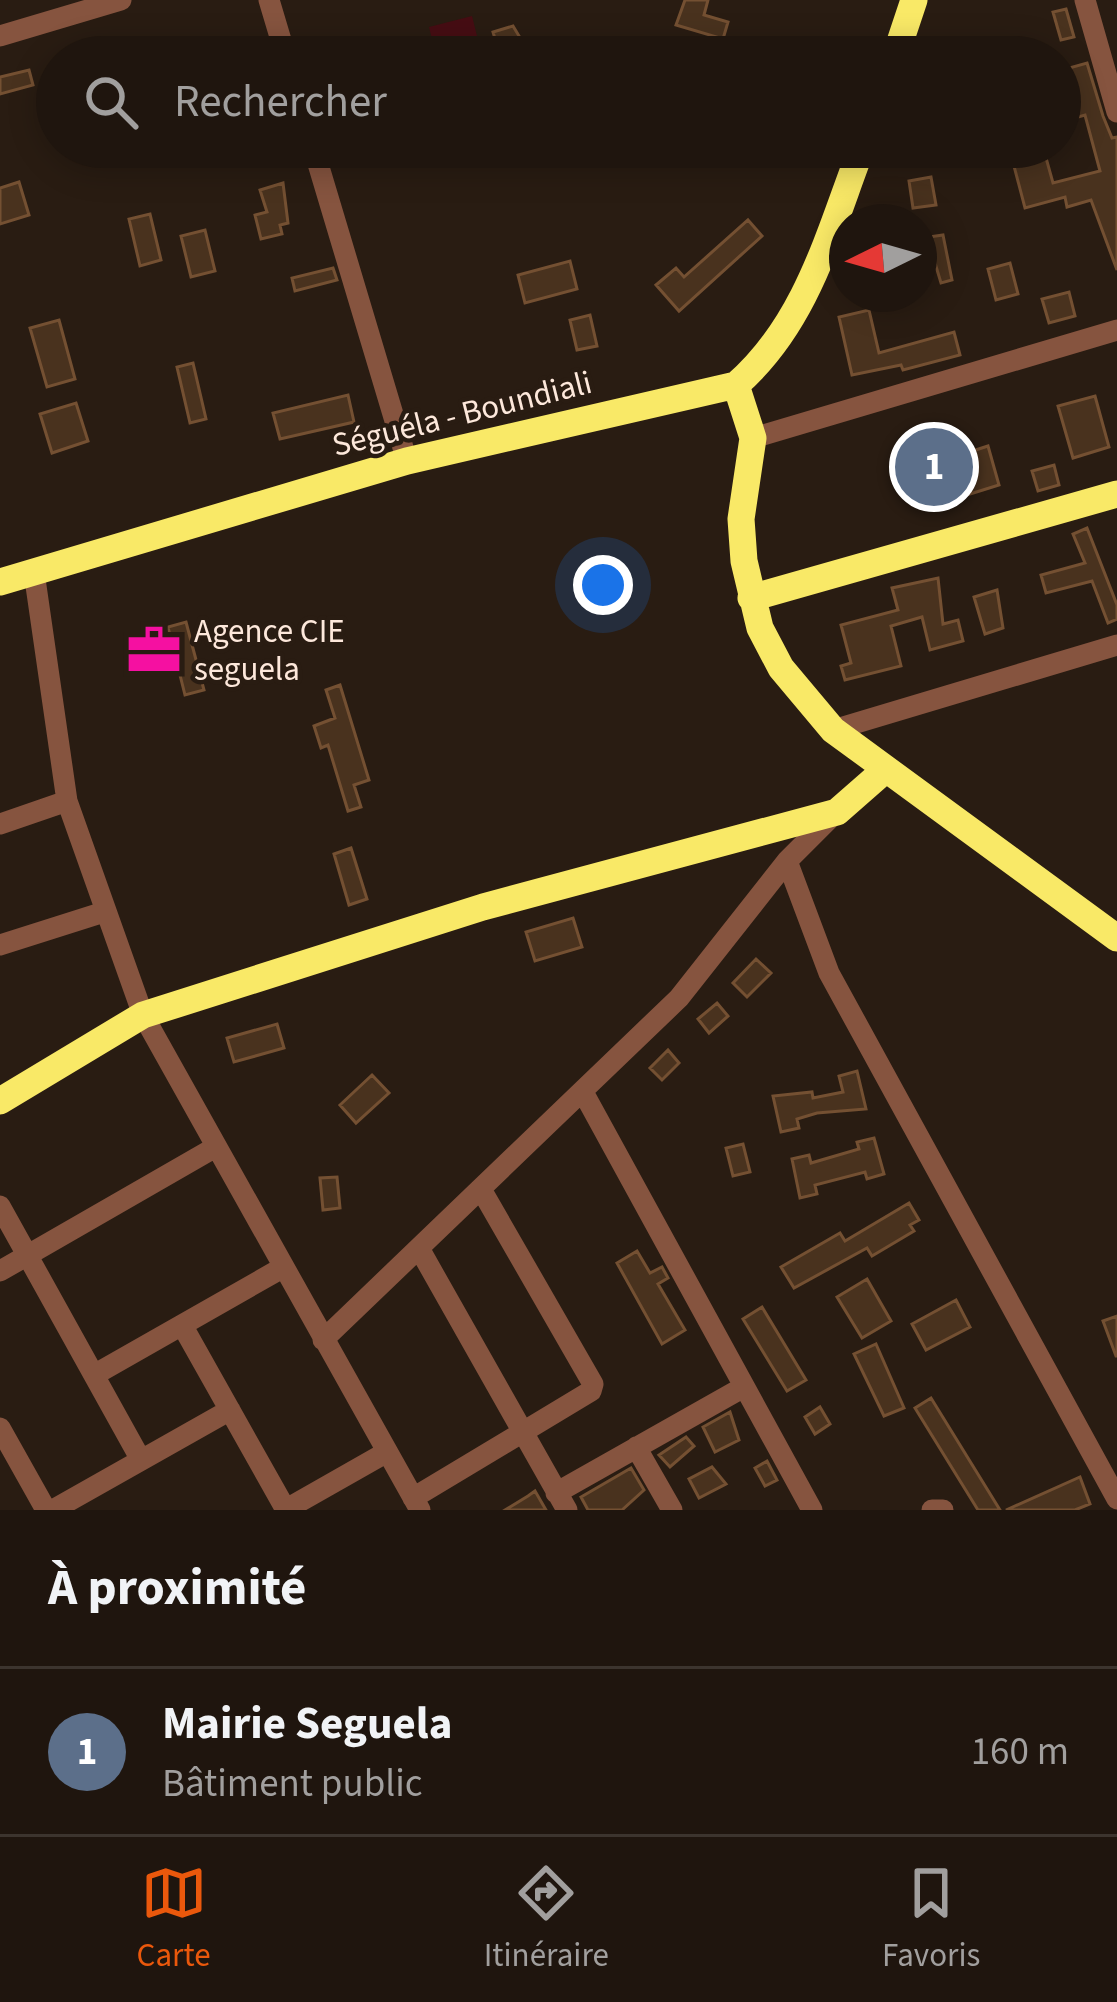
<!DOCTYPE html>
<html lang="fr">
<head>
<meta charset="utf-8">
<style>
  :root { --surface:#1f150e; --page:#271e17; --text:#f1f3f6; --muted:#a19f9e; --line:#3c342e; --accent:#ea580c }
  body { margin:0; font-family:"Source Sans 3",sans-serif; background:var(--page); color:var(--text) }
  .compass { position:absolute; left:829px; top:204px; width:108px; height:108px; border-radius:50%; background:var(--surface); box-shadow:0 6px 30px #0003; rotate:265deg }
  .you { position:absolute; left:603px; top:585px; width:42px; height:42px; margin:-30px; border:9px solid #fff; border-radius:50%; background:#1a73e8; box-shadow:0 0 0 18px #1a73e833 }
  .badge { display:grid; place-items:center; width:78px; height:78px; border-radius:50%; background:var(--accent); color:#fff; font-size:39px; font-weight:700 }
  .pin { position:absolute; translate:-50% -50%; border:6px solid #fff; box-shadow:0 3px 12px #0006 }
  .list { margin:0; padding:0; list-style:none }
  h2 { display:flex; justify-content:space-between; align-items:center; height:156px; margin:0; padding:0 48px; font-size:51px }
  h2 small { font-size:39px; font-weight:400; color:var(--muted) }
  .list li { display:grid; grid-template-columns:78px 1fr auto; gap:36px; align-items:center; box-sizing:border-box; height:168px; padding:0 48px; border-top:3px solid var(--line) }
  .list b { display:block; font-size:45px; white-space:nowrap }
  .list p { margin:0; font-size:39px; white-space:nowrap; color:var(--muted) }
  .list em { font-size:39px; font-style:normal; color:var(--muted) }
  .icon { flex:none; width:66px; height:66px; fill:none; stroke:currentColor; stroke-width:2; stroke-linecap:round; stroke-linejoin:round }
  .map { position:relative; flex:none; width:1117px; height:1510px; overflow:hidden }
  .search { position:absolute; background:var(--surface); box-shadow:0 6px 30px #0003; left:36px; right:36px; top:36px; height:132px; display:flex; align-items:center; gap:30px; box-sizing:border-box; padding:0 42px; border-radius:66px; color:var(--muted); font-size:45px }
  .sheet { height:324px; background:var(--surface) }
  nav { display:flex; justify-content:space-around; align-items:center; box-sizing:border-box; height:168px; border-top:3px solid var(--line); background:var(--surface); font-size:33px; color:var(--muted) }
  nav a { display:grid; justify-items:center; gap:6px }
  nav .on { color:var(--accent) }
  .map>svg:first-child { display:block }
  .water { fill:#460d13 }
  .building { fill:#49321e; stroke:#745032; stroke-width:3 }
  .lines { fill:none; stroke-linecap:round; stroke-linejoin:round }
  .minor { stroke:#86543f; stroke-width:21 }
  .major { stroke:#f9e967; stroke-width:27 }
  .labels { text-anchor:middle; dominant-baseline:central; stroke-width:9; stroke-linejoin:round; paint-order:stroke }
  .street-label { font-size:33px; fill:#fde8db; stroke:#291c12 }
  .poi-label { font-size:33px; fill:#fde8db; stroke:#291c12; text-anchor:start }
</style>
</head>
<body>
<div class="map">
<svg width="1117" height="1510" viewBox="0 0 1117 1510">
  <rect width="100%" height="100%" fill="#291c12"/>
  <!-- water -->
  <path class="water" d="M472 16 477 36 434 47 429 27Z"/>
  <!-- building -->
  <path class="building" d="M685 0H708L704 15 728 22 723 39 676 25Z
    M1066 9 1074 37 1061 40 1053 12Z
    M513 26 525 46 516 48 519 57H489L486 45 496 42 493 32Z
    M1087 63 1103 116 1112 138 1117 137V270L1091 200 1067 207 1065 197 1025 208 1009 147H1043L1053 183 1100 171 1085 115 1060 122V99L1069 96 1062 70Z
    M29 70 33 85 0 94V77Z
    M931 177 936 205 913 208 909 181Z
    M19 182 29 215 0 224V188Z
    M283 183 288 223 280 225 282 234 261 239 255 215 267 212 260 190Z
    M150 214 161 260 140 266 129 219Z
    M748 220 762 236 679 311 656 285 676 268 684 277Z
    M205 230 215 271 191 277 181 236Z
    M943 235 952 280 941 283 935 263 926 264 922 238Z
    M570 261 577 289 525 303 518 275Z
    M1010 263 1018 294 996 300 988 269Z
    M333 268 337 280 295 291 292 278Z
    M1069 292 1075 316 1049 323 1042 299Z
    M869 310 879 353 954 332 960 355 903 370 901 365 852 375 839 317Z
    M590 315 597 346 577 350 570 320Z
    M59 320 75 379 47 387 30 328Z
    M193 363 206 419 190 423 177 367Z
    M348 395 354 422 280 439 273 413Z
    M1095 396 1109 447 1073 458 1058 406Z
    M76 403 88 441 52 453 40 414Z
    M948 426 957 456 988 446 999 485 941 503 929 459 906 466 902 451 925 444 922 434Z
    M1054 465 1059 485 1038 491 1032 471Z
    M1087 528 1117 605V619L1108 623 1092 581 1046 593 1041 575 1085 563 1073 534Z
    M938 578 943 624 958 620 963 641 930 650 922 617 891 626 901 666 845 680 841 666 851 663 841 625 898 610 892 588Z
    M997 590 1003 628 985 634 974 597Z
    M186 622 204 690 185 695 168 627Z
    M340 685 369 780 354 785 361 807 348 811 328 745 321 748 314 726 335 718 326 690Z
    M351 848 367 899 349 905 334 854Z
    M573 918 582 947 535 961 526 932Z
    M756 959 771 973 747 997 733 983Z
    M717 1003 728 1016 709 1033 698 1019Z
    M277 1024 284 1048 234 1062 227 1038Z
    M668 1050 679 1063 662 1080 650 1068Z
    M857 1071 866 1109 817 1113 797 1119 799 1128 781 1132 773 1096 812 1092 813 1098 843 1092 839 1076Z
    M372 1075 389 1093 356 1123 340 1105Z
    M874 1138 884 1174 867 1179 865 1172 815 1185 817 1194 800 1198 792 1159 809 1155 811 1163 859 1149 857 1142Z
    M743 1144 750 1172 733 1176 726 1148Z
    M337 1177 340 1208 323 1210 320 1178Z
    M909 1203 919 1220 910 1225 914 1231 872 1256 867 1248 794 1288 781 1267 840 1233 845 1241Z
    M637 1251 650 1273 662 1267 668 1278 658 1284 685 1330 662 1344 617 1263Z
    M867 1279 891 1321 862 1338 837 1297Z
    M956 1300 970 1327 926 1350 912 1324Z
    M762 1307 806 1380 787 1391 743 1319Z
    M1117 1316V1356H1116L1103 1321Z
    M876 1344 904 1408 884 1416 854 1354Z
    M931 1398 1000 1510H978L915 1408Z
    M820 1407 830 1424 815 1434 805 1417Z
    M730 1412 739 1440 715 1452 703 1427Z
    M686 1437 694 1446 670 1467 659 1455Z
    M767 1461 777 1480 765 1486 755 1468Z
    M712 1467 726 1484 699 1498 689 1479Z
    M631 1468 644 1490 622 1510H588L581 1497Z
    M1080 1477 1090 1504 1075 1510H1006Z
    M535 1491 546 1510H505L528 1496Z"/>
  <g class="lines">
    <!-- minor -->
    <path class="minor" d="M269 0 286 57
      M1085 0 1117 112
      M0 36 121 0
      M313 147 407 461
      M753 438 1117 330
      M34 572 67 801 143 1015 420 1510
      M833 730 1117 645
      M0 824 67 801
      M787 861 829 973 1117 1499
      M0 945 104 912
      M583 1092 812 1510
      M0 1206 141 1460
      M420 1250 567 1510
      M0 1271 214 1148
      M182 1325 286 1510
      M323 1340 679 998 787 861 836 812
      M94 1375 282 1268
      M0 1428 46 1510
      M636 1447 672 1510
      M556 1493 742 1388
      M413 1498 591 1391 593 1384 482 1191
      M53 1510 230 1410
      M285 1510 387 1452
      M932 1510H943"/>
    <!-- major -->
    <path class="major" d="M895 57 914 0
      M736 385 753 438 741 519 744 561 760 628 781 668 833 730 1117 938
      M0 582 407 461 736 385C807 323 829 233 862 147
      M751 598 1117 494
      M0 1101 143 1015 483 907 837 812 886 769"/>
  </g>
  <!-- icons -->
  <defs>
    <symbol id="office-bare" viewBox="-9 -9 18 18"><path d="M-6-3h4V-5.5h4V-3h4V5H-6ZM-1-4.5V-3h2v-1.5ZM-6 0V1H6V0Z" fill="#f510a1" stroke="#291c12" stroke-width="2.5" paint-order="stroke"/></symbol>
  </defs>
  <g fill-rule="evenodd">
    <use href="#office-bare" x="116" y="612" width="76" height="76"/>
  </g>
  <g class="labels">
    <!-- street labels -->
    <g class="street-label">
      <text transform="translate(462 414) rotate(-14)">Séguéla - Boundiali</text>
    </g>
    <!-- poi labels -->
    <g class="poi-label">
      <text x="194" y="631">Agence CIE<tspan x="194" dy="38">seguela</tspan></text>
    </g>
  </g>
</svg>
<svg class="compass" viewBox="-18 -18 36 36"><path d="M0-13l5 13h-10z" fill="#e53935"/><path d="M0 13l5-13h-10z" fill="#a19f9e"/></svg>
<div class="you"></div>
<div class="pin badge" style="left:934px;top:467px;background:#5c6f8a">1</div>
<div class="search"><svg class="icon" aria-label="search" viewBox="0 0 24 24"><circle cx="10" cy="10" r="6"/><path d="M15 15l6 6"/></svg>Rechercher</div>
</div>
<section class="sheet">
<h2>À proximité<small></small></h2>
<ul class="list">
<li><span class="badge" style="background:#5c6f8a">1</span><div><b>Mairie Seguela</b><p>Bâtiment public</p></div><em>160 m</em></li>
</ul>
</section>
<nav>
<a class="on"><svg class="icon" aria-label="map" viewBox="0 0 24 24"><path d="M3 6l6-2 6 2 6-2v14l-6 2-6-2-6 2zM9 4v14M15 6v14"/></svg>Carte</a>
<a><svg class="icon" aria-label="directions" viewBox="0 0 24 24"><path d="M12 3l9 9-9 9-9-9zM9 14v-3h6M13 9l2 2-2 2"/></svg>Itinéraire</a>
<a><svg class="icon" aria-label="saved" viewBox="0 0 24 24"><path d="M7 4h10v16l-5-4-5 4z"/></svg>Favoris</a>
</nav>
</body>
</html>
